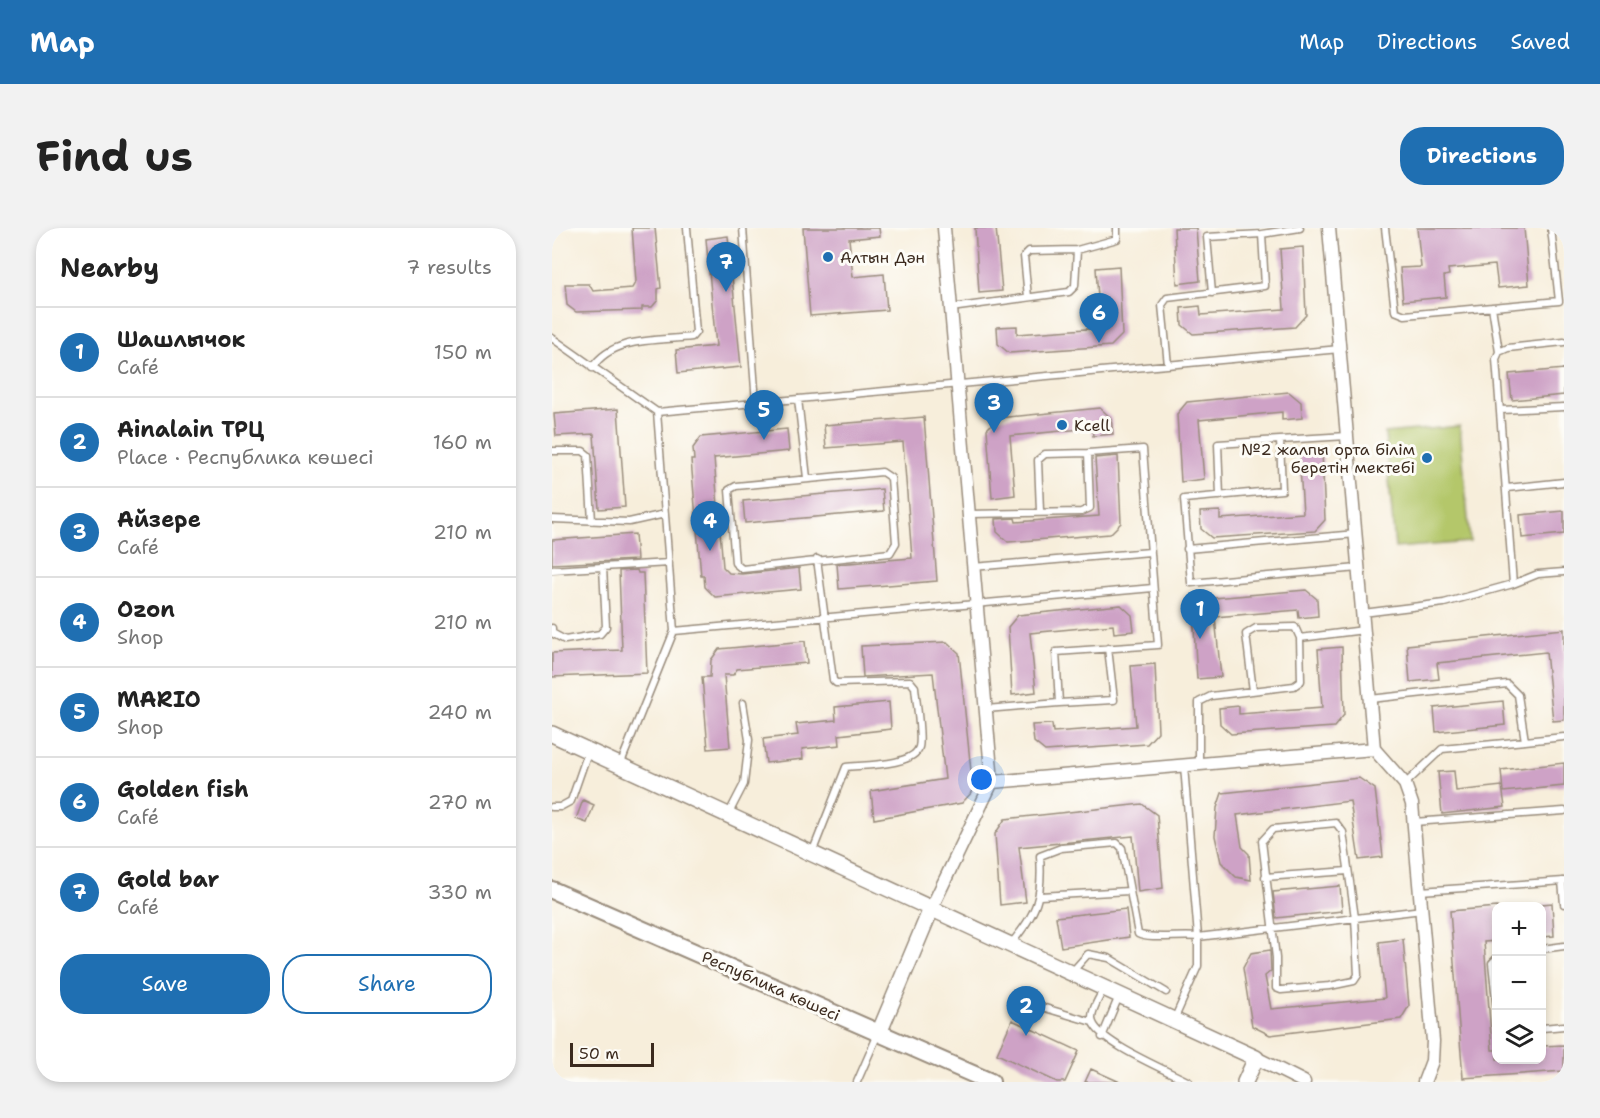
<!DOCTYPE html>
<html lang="en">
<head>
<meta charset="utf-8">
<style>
  :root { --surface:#fff; --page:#f2f2f2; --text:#222; --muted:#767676; --line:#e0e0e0; --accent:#1f6fb2 }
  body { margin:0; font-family:"Shantell Sans",sans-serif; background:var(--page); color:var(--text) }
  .controls { position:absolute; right:18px; bottom:18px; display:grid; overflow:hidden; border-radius:12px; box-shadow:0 3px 9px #0003 }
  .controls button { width:54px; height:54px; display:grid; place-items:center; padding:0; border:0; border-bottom:2px solid var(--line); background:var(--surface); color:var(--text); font:30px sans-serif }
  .scale { position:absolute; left:18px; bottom:15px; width:84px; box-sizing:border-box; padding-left:6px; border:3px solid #3b2a1e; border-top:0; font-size:16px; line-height:21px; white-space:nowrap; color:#3b2a1e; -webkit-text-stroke:4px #fdfcf7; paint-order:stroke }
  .you { position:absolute; left:430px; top:552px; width:21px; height:21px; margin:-15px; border:4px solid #fff; border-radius:50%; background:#1a73e8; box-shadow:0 0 0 9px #1a73e833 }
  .badge { display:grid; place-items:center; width:39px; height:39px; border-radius:50%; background:var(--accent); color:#fff; font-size:20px; font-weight:700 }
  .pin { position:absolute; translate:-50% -50px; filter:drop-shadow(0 2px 3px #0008) }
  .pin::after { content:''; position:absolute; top:32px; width:21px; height:18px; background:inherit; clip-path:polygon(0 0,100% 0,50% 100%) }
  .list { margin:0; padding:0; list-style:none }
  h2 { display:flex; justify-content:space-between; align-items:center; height:78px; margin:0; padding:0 24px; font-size:26px }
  h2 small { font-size:20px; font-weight:400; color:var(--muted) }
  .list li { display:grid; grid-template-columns:39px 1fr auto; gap:18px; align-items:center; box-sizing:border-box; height:90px; padding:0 24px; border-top:2px solid var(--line) }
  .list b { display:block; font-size:22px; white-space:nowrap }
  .list p { margin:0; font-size:20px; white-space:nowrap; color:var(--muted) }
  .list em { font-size:20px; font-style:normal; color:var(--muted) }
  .actions { display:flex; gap:12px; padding:18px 24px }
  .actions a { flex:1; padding:14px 0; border:2px solid var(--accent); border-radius:24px; text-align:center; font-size:21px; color:var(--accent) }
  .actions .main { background:var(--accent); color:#fff }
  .icon { flex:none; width:33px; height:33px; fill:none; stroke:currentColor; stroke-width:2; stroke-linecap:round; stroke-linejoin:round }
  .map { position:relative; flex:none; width:1012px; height:854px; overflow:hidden; border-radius:24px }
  header { display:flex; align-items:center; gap:36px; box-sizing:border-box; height:84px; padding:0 30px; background:var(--accent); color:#fff }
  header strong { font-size:28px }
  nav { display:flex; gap:33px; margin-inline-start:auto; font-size:21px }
  .intro { display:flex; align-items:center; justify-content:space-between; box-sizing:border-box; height:144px; padding:0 36px }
  h1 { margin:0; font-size:42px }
  .button { padding:15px 27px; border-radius:24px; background:var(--accent); color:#fff; font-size:21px; font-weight:700 }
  main { display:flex; gap:36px; padding:0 36px }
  aside { flex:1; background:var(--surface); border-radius:24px; box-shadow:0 3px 9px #0003 }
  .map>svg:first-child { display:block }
  .green { fill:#b4c76a; stroke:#787844; stroke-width:1.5 }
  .building { fill:#cea2c6 }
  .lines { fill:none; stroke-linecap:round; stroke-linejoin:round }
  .service-casing { stroke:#998c7c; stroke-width:9 }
  .minor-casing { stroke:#998c7c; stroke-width:15 }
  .tertiary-casing { stroke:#998c7c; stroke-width:18 }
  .secondary-casing { stroke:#998c7c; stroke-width:20 }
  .service { stroke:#fff; stroke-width:6 }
  .minor { stroke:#fff; stroke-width:12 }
  .tertiary { stroke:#fff; stroke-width:15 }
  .secondary { stroke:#fff; stroke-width:16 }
  .poi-dot { fill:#1f6fb2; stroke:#fdfcf7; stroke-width:2 }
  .labels { text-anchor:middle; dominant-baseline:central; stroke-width:6; stroke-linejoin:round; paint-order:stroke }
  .poi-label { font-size:16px; fill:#3b2a1e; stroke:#fdfcf7; text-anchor:start }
  .street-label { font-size:16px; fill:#3b2a1e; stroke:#fdfcf7 }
</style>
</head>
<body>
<header>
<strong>Map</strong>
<nav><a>Map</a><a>Directions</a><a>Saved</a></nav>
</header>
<div class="intro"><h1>Find us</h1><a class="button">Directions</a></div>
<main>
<aside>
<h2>Nearby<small>7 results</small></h2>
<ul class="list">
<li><span class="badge">1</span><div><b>Шашлычок</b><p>Café</p></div><em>150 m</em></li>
<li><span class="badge">2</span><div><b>Ainalain ТРЦ</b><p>Place · Республика көшесі</p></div><em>160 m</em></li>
<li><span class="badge">3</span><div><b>Айзере</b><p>Café</p></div><em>210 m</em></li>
<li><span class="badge">4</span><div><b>Ozon</b><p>Shop</p></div><em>210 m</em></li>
<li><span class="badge">5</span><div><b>MARIO</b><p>Shop</p></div><em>240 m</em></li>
<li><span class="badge">6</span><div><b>Golden fish</b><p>Café</p></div><em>270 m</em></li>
<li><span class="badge">7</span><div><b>Gold bar</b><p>Café</p></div><em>330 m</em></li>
</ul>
<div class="actions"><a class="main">Save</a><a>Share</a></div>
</aside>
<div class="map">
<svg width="1012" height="854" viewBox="0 0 1012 854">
  <rect width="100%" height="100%" fill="#fdfcf7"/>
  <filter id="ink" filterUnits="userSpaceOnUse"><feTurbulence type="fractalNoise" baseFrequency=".0167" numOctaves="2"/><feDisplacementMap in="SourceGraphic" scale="12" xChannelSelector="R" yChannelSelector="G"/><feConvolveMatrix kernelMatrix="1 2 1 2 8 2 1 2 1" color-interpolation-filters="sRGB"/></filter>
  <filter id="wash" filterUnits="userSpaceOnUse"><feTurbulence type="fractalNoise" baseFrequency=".008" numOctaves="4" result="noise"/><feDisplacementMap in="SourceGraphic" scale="24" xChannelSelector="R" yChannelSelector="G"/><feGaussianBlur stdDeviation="1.35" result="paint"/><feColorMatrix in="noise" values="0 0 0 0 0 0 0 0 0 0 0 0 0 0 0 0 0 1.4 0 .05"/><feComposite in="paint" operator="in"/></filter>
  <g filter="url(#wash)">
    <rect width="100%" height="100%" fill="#f7eedb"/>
    <!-- green -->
    <path class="green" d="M908 198 918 314 843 320 833 205Z"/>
    <g id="blocks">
      <!-- building -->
      <path class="building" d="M80 0H103L109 60 106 61V72L100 79H90V82L24 84 15 77 13 56H37L41 63 80 60 84 53Z
        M251 0H327L328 8 297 11 301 49 332 46 335 82 258 88Z
        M423 0H444L450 63 427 65Z
        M622 0H644L648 53 625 56Z
        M865 0H972L977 57 946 60 943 37 896 41 897 47 892 48 894 69 851 73 848 40 869 39Z
        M176 8 189 139 126 145 124 122 164 118 154 11Z
        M751 19 754 87 743 99 641 106 630 97 629 80 648 78 649 87 732 81 728 21Z
        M567 38 570 107 559 118 457 125 446 116 445 99 465 98V106L548 100 544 40Z
        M1012 141V167L960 172 957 146Z
        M737 164 749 174 750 190 730 192V184L647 192 652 251 629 254 625 186 635 174Z
        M548 180 559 190 561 206 541 208 540 200 458 208 463 267 440 270 435 201 446 190Z
        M66 181 73 279 47 281 42 206 4 208 2 186Z
        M372 189 385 353 287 361 285 336 360 330 351 214 274 220 272 197Z
        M235 201 237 223 162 230 171 339 177 345 190 346 247 340 249 361 163 369 153 359 152 348H149L139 232H142L141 220 149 209Z
        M770 223 773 292 763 303 660 310 649 301 648 284 668 283V291L751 285 747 225Z
        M566 228 569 295 558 306 456 314 445 304 444 291 463 290 464 294 547 288 543 230Z
        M330 261 332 283 193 295 191 273Z
        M1012 283V306L970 310 968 287Z
        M83 306 85 332 0 336V312Z
        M85 342 86 345H91L95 445 0 449V425L70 422 67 343Z
        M754 362 765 371 766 388 747 390 746 382 663 389 669 449 645 451 641 383 651 371Z
        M569 377 580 387 582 403 562 405 561 397 478 405 484 464 460 467 456 399 466 387Z
        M1012 401V492L1001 493 994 424 885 435 887 451 858 454 855 417Z
        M253 413 255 435 185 441 181 447H172L178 519 156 521 150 449H158L159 432 167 421Z
        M395 414 407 425 421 563 410 575 322 591 319 563 393 551 381 445 311 449 309 418Z
        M790 419 792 487 782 499 679 506 668 496 667 480 687 478V486L770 480 766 421Z
        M603 436 606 504 595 516 493 523 482 514 480 497 500 496 501 504 584 498 579 438Z
        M951 473 953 497 884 504 882 480Z
        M337 474 339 501 287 507 288 517 250 521 251 531 214 535 211 511 246 507 244 496 284 492 283 479Z
        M1012 535V558L951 564 949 542Z
        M902 543 904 563 950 558 953 579 890 586 886 544Z
        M807 550 823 561 831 629 807 632 798 573 685 587 690 619 697 626 699 652 684 649 669 634 663 608 665 580 670 565Z
        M31 572 42 577 35 595 24 591Z
        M590 576 605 587 611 660 586 664 581 608 467 619 474 674 448 677 443 606 453 591Z
        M788 658 790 683 724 690 721 664Z
        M1000 675 1002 708 990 709V676Z
        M945 679V713L932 714 940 822H945V831H990V818L1012 817V843L911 850 898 683Z
        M574 681 577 709 509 719 504 689Z
        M851 711 857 778 849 791 718 807 700 798 691 740 699 725 718 722 719 743 713 748 719 781 833 770 827 714Z
        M460 792 527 823 513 854H505L445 826Z
        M539 841 568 854H533Z"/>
    </g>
  </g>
  <g filter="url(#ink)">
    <use href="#blocks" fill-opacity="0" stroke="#998c7c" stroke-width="1.5"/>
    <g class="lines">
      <defs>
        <path id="service" d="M191 0 204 175
          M833 0 843 83 853 87 1007 73 999 0
          M660 65 655 9 710 6
          M476 69 472 28 477 23 525 22
          M940 79 947 124
          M399 80 517 64 523 58 525 22 565 11V0
          M0 110 105 184 122 403
          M616 137 610 77 615 70 713 58 710 6 748 0
          M40 140C61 108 105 113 140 109L144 104 135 0
          M246 171 255 250
          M949 182 1012 179
          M105 184 788 121
          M795 208 728 212 730 262 632 271 639 355 806 340
          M0 223H31L36 227 40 293
          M330 244 339 250 344 315 338 325 190 341 183 335 177 262 184 258Z
          M955 260 1012 254
          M668 268 666 216 728 212
          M488 283 486 232 493 226 536 225
          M417 286 529 284 538 280 536 225 591 221 606 417 504 424 507 475 562 472 556 420
          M0 291 77 294 113 286
          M635 321 804 306
          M421 339 598 324
          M0 342 117 335
          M961 356 986 346 1012 344
          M811 385 892 375 961 356 944 131 947 124 956 120 1012 114
          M0 400V405L13 412 48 406 54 399 51 339
          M701 463 694 406 704 400 743 399 748 410
          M818 471 955 456 966 467 973 513 890 521 853 556
          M434 481 507 475
          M973 513 1012 509
          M647 536V474L659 468 742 458 749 453 748 410 812 402
          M68 537 122 403 601 360
          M632 538 646 709 870 682
          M0 579H8L19 573 36 524
          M176 587 192 556 197 512 191 475
          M862 594 1012 583
          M784 595 791 604 803 690 806 747 802 753 778 758 729 762 724 760V730L710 613 721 601Z
          M260 625 294 539C311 537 362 538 367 519 370 510 364 471 363 459L358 453 284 455 281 452 265 331
          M713 649 796 643
          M1010 653 1012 676
          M868 663 1012 653
          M488 668 577 663
          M458 717C485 685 491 669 488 628L509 620 565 615 570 620 586 706C597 712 629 707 646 709V738L622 792
          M990 721 1012 718
          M945 730 940 735 945 781
          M519 745 536 726 557 730 614 764
          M552 760C548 769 539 782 540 791 542 813 617 843 637 854
          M483 777 540 794
          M990 800 1012 798
          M550 809 567 768
          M305 854 326 806"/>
        <path id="minor" d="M777 0 822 521 853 556 860 576 881 813 880 833 872 854
          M440 554 822 521
          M379 681 440 554 392 0
          M704 830 752 854"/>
        <path id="tertiary" d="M0 506 704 830 693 854
          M327 805 379 681"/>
        <path id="secondary" d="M0 662 439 854"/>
      </defs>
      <!-- service casing -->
      <use href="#service" class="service-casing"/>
      <!-- minor casing -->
      <use href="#minor" class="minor-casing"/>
      <!-- tertiary casing -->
      <use href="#tertiary" class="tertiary-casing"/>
      <!-- secondary casing -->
      <use href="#secondary" class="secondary-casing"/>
      <!-- service -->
      <use href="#service" class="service"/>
      <!-- minor -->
      <use href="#minor" class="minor"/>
      <!-- tertiary -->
      <use href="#tertiary" class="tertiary"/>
      <!-- secondary -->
      <use href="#secondary" class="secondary"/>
    </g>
  </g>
  <!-- markers -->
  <g class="poi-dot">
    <circle cx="276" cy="29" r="6"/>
    <circle cx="510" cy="197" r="6"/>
    <circle cx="875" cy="230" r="6"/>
  </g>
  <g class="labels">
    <!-- poi labels -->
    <g class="poi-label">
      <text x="288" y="29">Алтын Дән</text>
      <text x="522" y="197">Kcell</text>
      <text x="863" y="221" text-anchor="end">№2 жалпы орта білім<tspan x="863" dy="18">беретін мектебі</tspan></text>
    </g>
    <!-- street labels -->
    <g class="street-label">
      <text transform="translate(219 758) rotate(24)">Республика көшесі</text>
    </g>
  </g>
</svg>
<div class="controls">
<button>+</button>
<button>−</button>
<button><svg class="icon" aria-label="layers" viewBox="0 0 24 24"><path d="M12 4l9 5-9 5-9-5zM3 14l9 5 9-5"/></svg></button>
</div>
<div class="scale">50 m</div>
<div class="you"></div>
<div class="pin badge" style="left:648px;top:411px">1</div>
<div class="pin badge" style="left:474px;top:808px">2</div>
<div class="pin badge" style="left:442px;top:205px">3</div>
<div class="pin badge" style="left:158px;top:323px">4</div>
<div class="pin badge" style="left:212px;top:212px">5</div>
<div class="pin badge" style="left:547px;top:115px">6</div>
<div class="pin badge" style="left:174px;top:64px">7</div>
</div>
</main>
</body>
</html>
